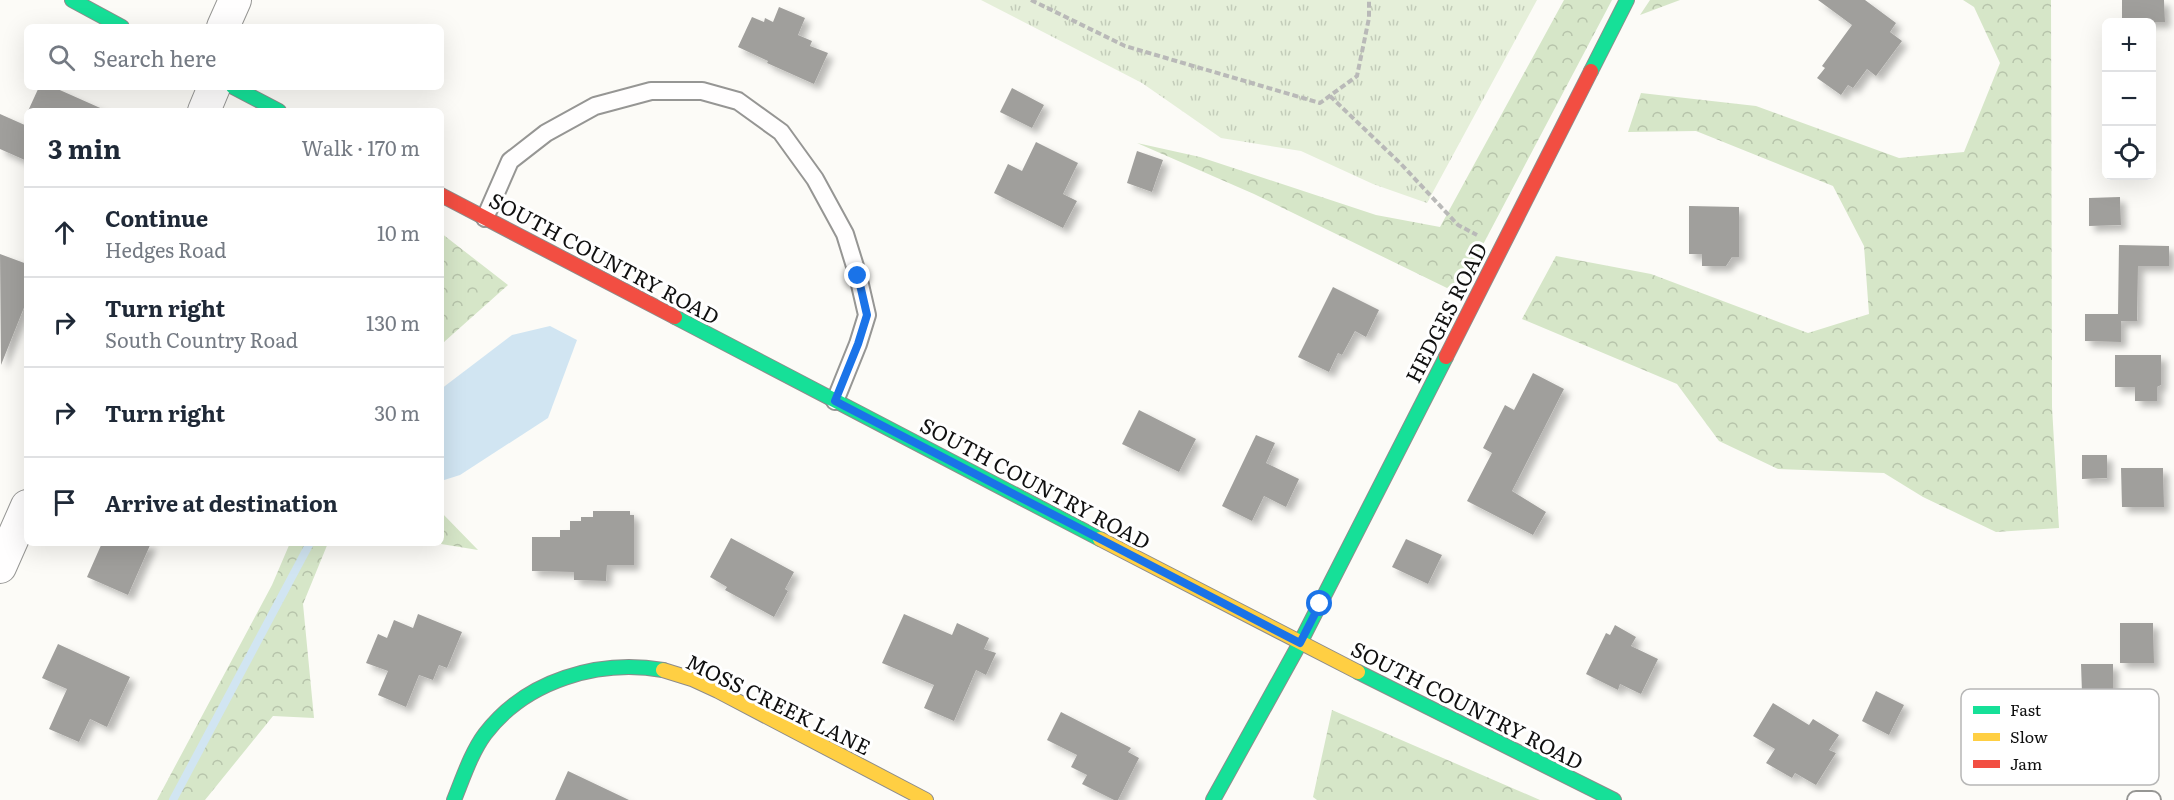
<!DOCTYPE html>
<html lang="en">
<head>
<meta charset="utf-8">
<style>
  :root { --surface:#fff; --page:#f2f2f3; --text:#1f2937; --muted:#747a83; --line:#e0e1e3 }
  body { margin:0; font-family:Literata,serif; background:var(--page); color:var(--text) }
  .controls { position:absolute; right:18px; top:18px; display:grid; overflow:hidden; border-radius:9px; box-shadow:0 6px 24px #0002 }
  .controls button { width:54px; height:54px; display:grid; place-items:center; padding:0; border:0; border-bottom:2px solid var(--line); background:var(--surface); color:var(--text); font:30px sans-serif }
  .stop { position:absolute; width:18px; height:18px; margin:-14px; border:4px solid #1a73e8; border-radius:50%; background:#fff }
  .stop.end { background:#1a73e8; border-color:#fff; box-shadow:0 2px 6px #0008 }
  .list { margin:0; padding:0; list-style:none }
  h2 { display:flex; justify-content:space-between; align-items:center; height:78px; margin:0; padding:0 24px; font-size:26px }
  h2 small { font-size:20px; font-weight:400; color:var(--muted) }
  .list li { display:grid; grid-template-columns:39px 1fr auto; gap:18px; align-items:center; box-sizing:border-box; height:90px; padding:0 24px; border-top:2px solid var(--line) }
  .list b { display:block; font-size:22px; white-space:nowrap }
  .list p { margin:0; font-size:20px; white-space:nowrap; color:var(--muted) }
  .list em { font-size:20px; font-style:normal; color:var(--muted) }
  .icon { flex:none; width:33px; height:33px; fill:none; stroke:currentColor; stroke-width:2; stroke-linecap:round; stroke-linejoin:round }
  .map { position:relative; flex:none; width:2174px; height:800px; overflow:hidden }
  .search { position:absolute; background:var(--surface); box-shadow:0 6px 24px #0002; left:24px; top:24px; width:420px; height:66px; display:flex; align-items:center; gap:15px; box-sizing:border-box; padding:0 21px; border-radius:9px; color:var(--muted); font-size:22px }
  .panel { position:absolute; background:var(--surface); box-shadow:0 6px 24px #0002; left:24px; top:108px; width:420px; height:438px; border-radius:9px }
  .map>svg:first-child { display:block }
  .grass { fill:url(#grass-tufts) }
  .forest { fill:url(#forest-crowns) }
  .water { fill:#d1e5f2 }
  .lines { fill:none; stroke-linecap:round; stroke-linejoin:round }
  .stream { stroke:#d1e5f2; stroke-width:8 }
  .building { fill:#a09f9c; filter:url(#shadow) }
  .lane-casing { stroke:#969694; stroke-width:20 }
  .street-casing { stroke:#969694; stroke-width:34 }
  .fast-casing { stroke:#8d8c8b; stroke-width:16 }
  .slow-casing { stroke:#8d8c8b; stroke-width:16 }
  .jam-casing { stroke:#8d8c8b; stroke-width:16 }
  .path { stroke:#b9b9b8; stroke-width:4; stroke-dasharray:6 3; stroke-linecap:butt }
  .lane { stroke:#fffefe; stroke-width:16 }
  .street { stroke:#fffefe; stroke-width:32 }
  .fast { stroke:#16e098; stroke-width:14 }
  .slow { stroke:#ffcf43; stroke-width:14 }
  .jam { stroke:#f24e42; stroke-width:14 }
  .route { stroke:#1a73e8; stroke-width:8 }
  .labels { text-anchor:middle; dominant-baseline:central; stroke-width:6; stroke-linejoin:round; paint-order:stroke }
  .street-label { font-size:21px; fill:#101010; stroke:#fff }
  .key { fill:#fff; stroke:#b7b7b7; stroke-width:1.5 }
  .key-label { font-size:16px; fill:#101010 }
</style>
</head>
<body>
<div class="map">
<svg width="2174" height="800" viewBox="0 0 2174 800">
  <defs>
    <pattern id="grass-tufts" width="24" height="20" patternUnits="userSpaceOnUse" patternTransform="scale(1.5)"><rect width="24" height="20" fill="#e5efd9"/><path d="M3 7l-1-3M5 7V3M7 7l1-3M15 17l-1-3M17 17v-4M19 17l1-3" fill="none" stroke="#c3ccb9"/></pattern>
    <pattern id="forest-crowns" width="20" height="18" patternUnits="userSpaceOnUse" patternTransform="scale(1.5)"><rect width="20" height="18" fill="#d6e6c8"/><path d="M2 6a3 3 0 1 1 6 0M12 15a3 3 0 1 1 6 0" fill="none" stroke="#b7c4ab"/></pattern>
    <filter id="shadow"><feDropShadow dx="5.5" dy="5.5" stdDeviation="3" flood-color="#0004"/></filter>
  </defs>
  <rect width="100%" height="100%" fill="#fcfbf7"/>
  <!-- grass -->
  <path class="grass" d="M981 0H1537L1427 203 1373 184 1301 151 1221 138 1142 83Z"/>
  <!-- forest -->
  <path class="forest" d="M1564 0H1612L1468 273 1447 288 1254 194 1137 143 1200 157 1376 215 1440 227Z
    M1650 0H1680L1640 15Z
    M1963 0H2051L2052 407 2059 528 1996 532 1923 497 1884 473 1778 469 1719 441 1677 384 1522 319 1556 256 1651 274 1808 333 1869 314 1864 246 1833 186 1696 131 1628 132 1641 93 1756 106 1899 158 1964 152 2000 63 1974 7Z
    M441 233 508 285 444 342 441 349Z
    M441 512 478 550 435 543H441Z
    M290 543H328L303 604 314 718 273 716 205 800H157L272 585Z
    M1332 710 1540 800H1317L1313 797Z"/>
  <!-- water -->
  <path class="water" d="M550 326 577 340 548 418 460 475 441 481V389L512 335Z"/>
  <g class="lines">
    <!-- stream -->
    <path class="stream" d="M173 800 310 543"/>
  </g>
  <!-- building -->
  <path class="building" d="M1818 0H1865L1896 23 1890 32 1902 41 1876 76 1867 69 1853 88 1848 85 1841 95 1817 78 1825 68 1822 66 1852 25Z
    M2122 0H2164L2165 22H2122Z
    M779 7 805 18 798 35 812 41 810 46 828 53 814 84 767 63 768 61 738 47 752 17 764 22 765 18 773 22Z
    M39 87H53L107 111H28Z
    M1012 88 1044 105 1032 128 1000 112Z
    M0 114 27 126V161L0 149Z
    M1036 142 1078 163 1063 194 1077 201 1063 228 994 193 1008 164 1022 171Z
    M1137 151 1163 160 1152 192 1127 183Z
    M2120 197 2121 225 2089 226V198Z
    M1689 206 1739 207V257H1732L1726 266H1702V254H1689Z
    M2119 245 2169 246V266H2138L2137 321H2121V342L2085 341V314H2118Z
    M0 254 27 264V300L1 365Z
    M1333 287 1379 310 1366 337 1355 331 1342 355 1338 353 1329 372 1298 357Z
    M2115 355H2161V385L2157 387V401H2135V387H2115Z
    M1533 373 1564 389 1512 491 1546 512 1533 535 1467 501 1492 453 1483 448 1505 405 1514 410Z
    M1139 410 1196 439 1179 472 1122 444Z
    M1256 435 1275 443 1266 463 1299 479 1286 507 1264 496 1252 521 1222 506Z
    M2082 455H2107V478L2082 479Z
    M2121 468H2163L2164 507H2122Z
    M593 511H630V515H634V565H607L606 581 574 580V572L532 571V537H560V530H570V521H581V517H593Z
    M731 538 794 572 785 589 788 591 774 617 725 590 727 587 710 577Z
    M1406 539 1442 555 1428 584 1392 567Z
    M102 543H151L128 595 87 577Z
    M418 614 462 632 447 668 439 665 433 680 419 675 406 707 378 695 388 671 366 663 378 634 387 638 394 620 413 628Z
    M904 614 952 635 957 623 989 638 984 649 996 653 986 675 976 670 954 721 924 708 934 685 882 663Z
    M2120 623H2153L2154 663H2120Z
    M1615 625 1636 637 1631 646 1658 659 1641 694 1620 684 1618 690 1586 674 1606 633 1610 635Z
    M58 644 130 677 107 727 90 719 79 742 49 729 67 689 42 678Z
    M2081 664H2113V692L2082 693Z
    M1876 691 1904 705 1889 735 1862 721Z
    M1773 703 1809 725 1813 719 1839 735 1829 750 1836 753 1816 785 1795 773 1792 778 1766 763 1775 749 1753 736Z
    M1061 712 1131 748 1128 752 1139 758 1118 800H1114L1082 784 1087 775 1071 767 1077 755 1047 740Z
    M568 771 629 800H555Z"/>
  <g class="lines">
    <defs>
      <path id="lane" d="M485 218 510 161 546 133 595 106 651 91H702L738 101 781 132 815 179 845 234 858 276 867 315 858 344 835 401
        M2136 800H2152"/>
      <path id="street" d="M223 27 235 0
        M204 111 214 87
        M0 567 27 506"/>
      <path id="fast" d="M72 0 122 27
        M1591 71 1627 0
        M233 87 279 111
        M675 317 1100 539
        M1358 672 1614 800
        M454 800C463 778 471 753 485 734 526 680 599 659 663 670
        M1213 800 1300 643 1446 357"/>
      <path id="slow" d="M1100 539 1358 672
        M663 670 692 679 718 691 926 800"/>
      <path id="jam" d="M441 195 675 317
        M1446 357 1591 71"/>
    </defs>
    <!-- lane casing -->
    <use href="#lane" class="lane-casing"/>
    <!-- street casing -->
    <use href="#street" class="street-casing"/>
    <!-- fast casing -->
    <use href="#fast" class="fast-casing"/>
    <!-- slow casing -->
    <use href="#slow" class="slow-casing"/>
    <!-- jam casing -->
    <use href="#jam" class="jam-casing"/>
    <!-- path -->
    <path class="path" d="M1031 0 1125 46 1320 103 1357 76 1369 18V0
      M1330 96 1401 164 1458 225 1477 235"/>
    <!-- lane -->
    <use href="#lane" class="lane"/>
    <!-- street -->
    <use href="#street" class="street"/>
    <!-- fast -->
    <use href="#fast" class="fast"/>
    <!-- slow -->
    <use href="#slow" class="slow"/>
    <!-- jam -->
    <use href="#jam" class="jam"/>
  </g>
  <g class="lines">
    <!-- route -->
    <path class="route" d="M858 276 867 315 858 344 835 401 1300 643 1320 604"/>
  </g>
  <g class="labels">
    <!-- street labels -->
    <g class="street-label">
      <text transform="translate(605 257) rotate(28)">SOUTH COUNTRY ROAD</text>
      <text transform="translate(1445 312) rotate(-63)">HEDGES ROAD</text>
      <text transform="translate(1036 482) rotate(28)">SOUTH COUNTRY ROAD</text>
      <text transform="translate(779 703) rotate(26)">MOSS CREEK LANE</text>
      <text transform="translate(1468 704) rotate(27)">SOUTH COUNTRY ROAD</text>
    </g>
  </g>
  <!-- legend -->
  <rect x="1961" y="689" width="198" height="96" rx="9" class="key"/>
  <rect x="1973" y="706" width="27" height="8" fill="#16e098"/>
  <rect x="1973" y="733" width="27" height="8" fill="#ffcf43"/>
  <rect x="1973" y="760" width="27" height="8" fill="#f24e42"/>
  <g class="key-label">
    <text x="2010" y="716">Fast</text>
    <text x="2010" y="743">Slow</text>
    <text x="2010" y="770">Jam</text>
  </g>
</svg>
<div class="controls">
<button>+</button>
<button>−</button>
<button><svg class="icon" aria-label="locate" viewBox="0 0 24 24"><circle cx="12" cy="12" r="6"/><path d="M12 2v4M12 18v4M2 12h4M18 12h4"/></svg></button>
</div>
<div class="stop" style="left:1320px;top:604px"></div>
<div class="stop end" style="left:858px;top:276px"></div>
<div class="search"><svg class="icon" aria-label="search" viewBox="0 0 24 24"><circle cx="10" cy="10" r="6"/><path d="M15 15l6 6"/></svg>Search here</div>
<section class="panel">
<h2>3 min<small>Walk · 170 m</small></h2>
<ul class="list">
<li><svg class="icon" aria-label="ahead" viewBox="0 0 24 24"><path d="M12 20V5M6 11l6-6 6 6"/></svg><div><b>Continue</b><p>Hedges Road</p></div><em>10 m</em></li>
<li><svg class="icon" aria-label="right" viewBox="0 0 24 24"><path d="M7 20v-9h11M14 6l5 5-5 5"/></svg><div><b>Turn right</b><p>South Country Road</p></div><em>130 m</em></li>
<li><svg class="icon" aria-label="right" viewBox="0 0 24 24"><path d="M7 20v-9h11M14 6l5 5-5 5"/></svg><div><b>Turn right</b></div><em>30 m</em></li>
<li><svg class="icon" aria-label="arrive" viewBox="0 0 24 24"><path d="M6 21V4h12l-3 4 3 4H6"/></svg><div><b>Arrive at destination</b></div></li>
</ul>
</section>
</div>
</body>
</html>
